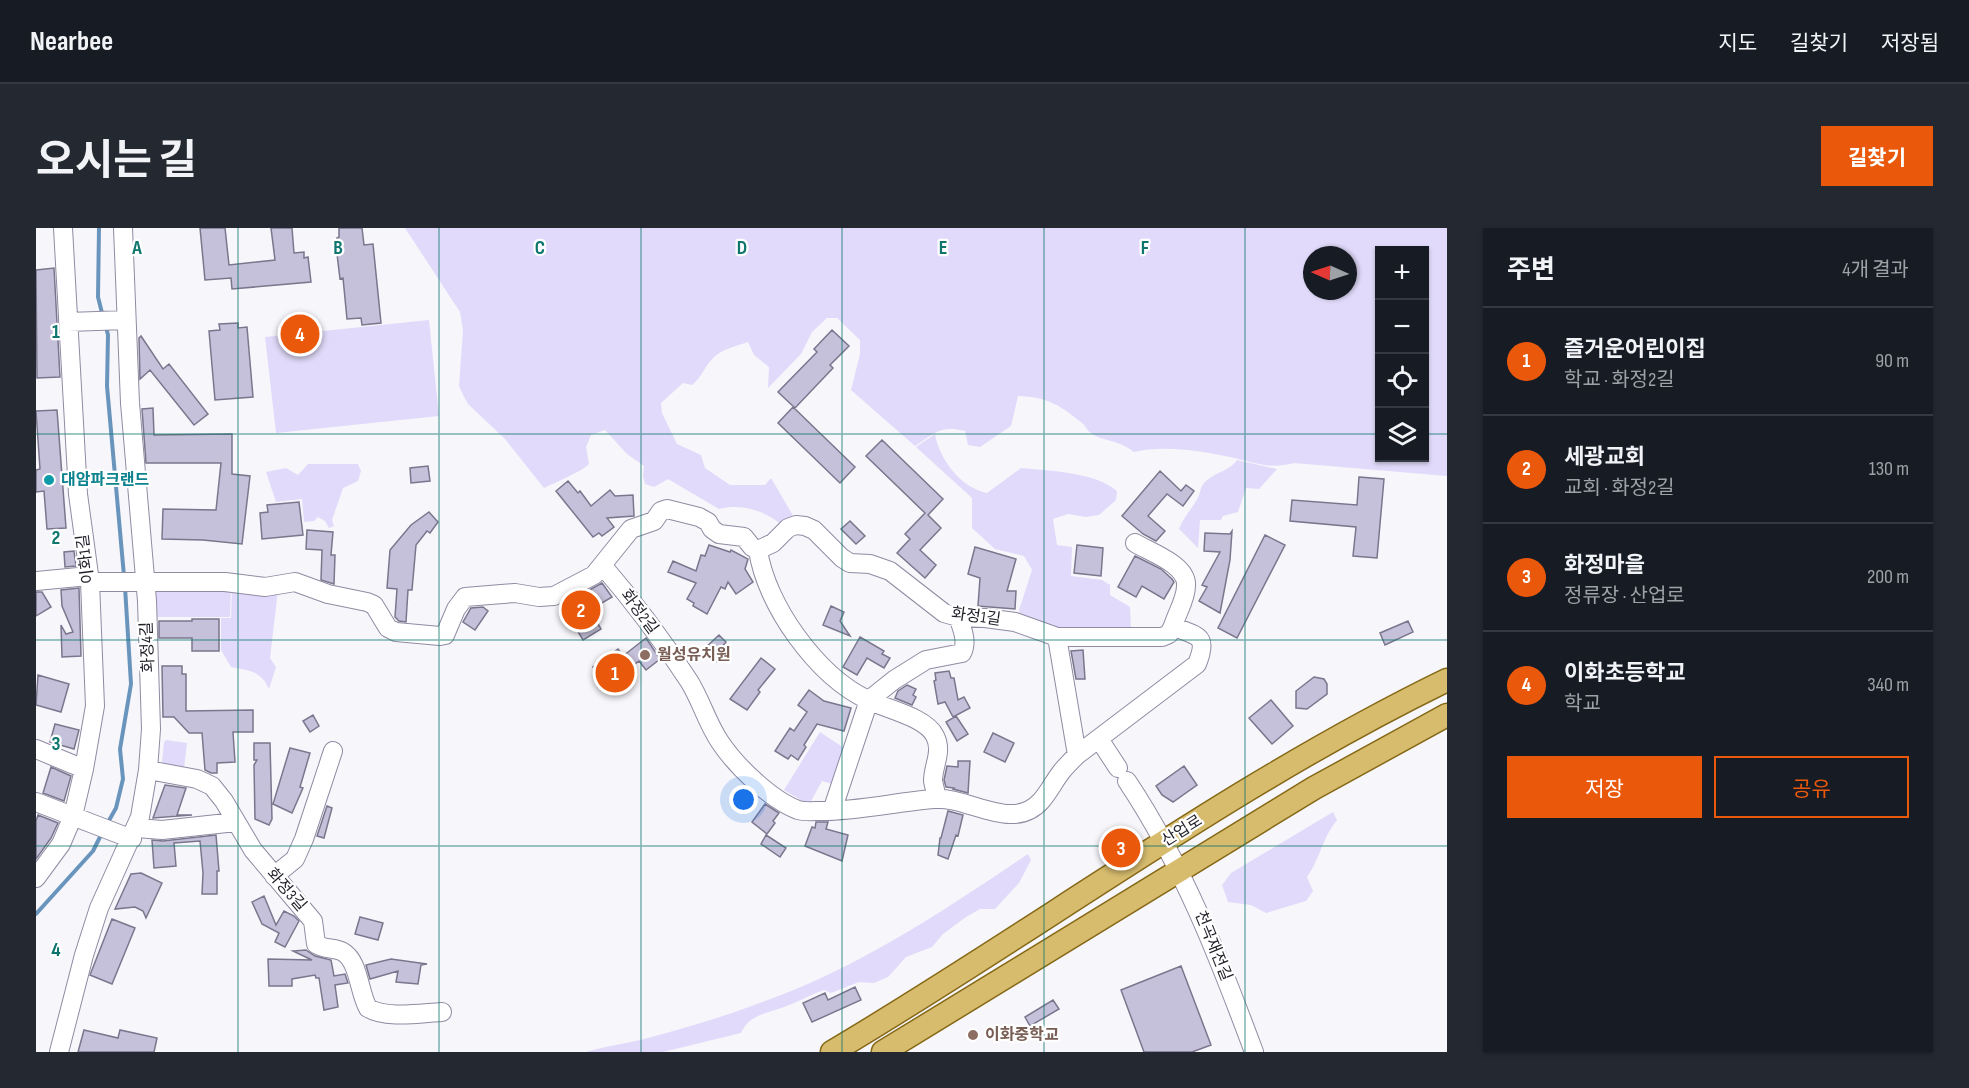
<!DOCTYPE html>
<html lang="ko">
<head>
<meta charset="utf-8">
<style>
  :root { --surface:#171b24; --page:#242831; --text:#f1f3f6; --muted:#9ea1a6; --line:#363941; --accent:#ea580c }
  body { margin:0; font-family:"Sofia Sans Condensed","Noto Sans KR",sans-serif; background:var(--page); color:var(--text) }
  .controls { position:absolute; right:18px; top:18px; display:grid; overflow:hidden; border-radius:0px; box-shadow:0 2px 4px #0004 }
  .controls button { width:54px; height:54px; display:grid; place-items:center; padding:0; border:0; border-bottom:2px solid var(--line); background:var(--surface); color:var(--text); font:30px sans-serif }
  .compass { position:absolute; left:1267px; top:18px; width:54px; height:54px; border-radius:50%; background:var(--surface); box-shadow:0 2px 4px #0004; rotate:273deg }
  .you { position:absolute; left:708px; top:572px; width:21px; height:21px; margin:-15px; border:4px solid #fff; border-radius:50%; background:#1a73e8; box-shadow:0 0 0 9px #1a73e833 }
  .badge { display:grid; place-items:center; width:39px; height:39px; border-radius:50%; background:var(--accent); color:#fff; font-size:20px; font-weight:700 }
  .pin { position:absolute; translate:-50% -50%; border:3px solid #fff; box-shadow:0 2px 6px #0006 }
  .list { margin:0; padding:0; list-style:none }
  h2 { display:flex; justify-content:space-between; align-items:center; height:78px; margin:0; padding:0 24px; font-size:26px }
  h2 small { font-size:20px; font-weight:400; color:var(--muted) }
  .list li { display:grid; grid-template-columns:39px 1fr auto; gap:18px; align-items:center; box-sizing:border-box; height:108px; padding:0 24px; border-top:2px solid var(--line) }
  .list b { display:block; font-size:22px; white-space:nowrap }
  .list p { margin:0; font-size:20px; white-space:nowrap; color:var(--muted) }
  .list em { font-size:20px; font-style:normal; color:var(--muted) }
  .actions { display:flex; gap:12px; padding:18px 24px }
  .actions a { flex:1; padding:14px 0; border:2px solid var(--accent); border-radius:0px; text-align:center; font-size:21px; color:var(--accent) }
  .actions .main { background:var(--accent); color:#fff }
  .icon { flex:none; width:33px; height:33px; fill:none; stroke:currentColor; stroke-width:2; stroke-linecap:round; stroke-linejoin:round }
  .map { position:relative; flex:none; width:1411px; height:824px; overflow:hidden; border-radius:0px }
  header { display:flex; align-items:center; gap:36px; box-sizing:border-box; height:84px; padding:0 30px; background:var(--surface); border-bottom:2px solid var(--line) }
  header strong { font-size:28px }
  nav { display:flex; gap:33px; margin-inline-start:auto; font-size:21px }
  .intro { display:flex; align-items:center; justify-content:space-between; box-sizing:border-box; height:144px; padding:0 36px }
  h1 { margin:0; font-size:42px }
  .button { padding:15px 27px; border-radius:0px; background:var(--accent); color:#fff; font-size:21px; font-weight:700 }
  main { display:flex; gap:36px; padding:0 36px }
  aside { flex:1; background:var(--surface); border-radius:0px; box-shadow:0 2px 4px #0004 }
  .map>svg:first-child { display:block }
  .green { fill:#e1dafa; fill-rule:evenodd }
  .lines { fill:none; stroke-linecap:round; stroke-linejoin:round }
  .stream { stroke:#6995bd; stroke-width:4 }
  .building { fill:#c6c1da; stroke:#7b768d; stroke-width:1.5 }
  .minor-casing { stroke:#908ba2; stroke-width:20 }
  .major-casing { stroke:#856816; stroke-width:25 }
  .minor { stroke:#fff; stroke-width:18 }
  .major { stroke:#d7bc6e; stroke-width:22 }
  .grid { fill:none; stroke:#0f766e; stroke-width:1.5; stroke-opacity:0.55 }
  .culture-dot { fill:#0f9aa8; stroke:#fff; stroke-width:2 }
  .education-dot { fill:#8d6e63; stroke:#fff; stroke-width:2 }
  .labels { text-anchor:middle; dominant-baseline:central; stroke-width:4.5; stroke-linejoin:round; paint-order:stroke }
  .culture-label { font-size:16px; font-weight:bold; fill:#0d838f; stroke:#fff; text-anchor:start }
  .street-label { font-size:16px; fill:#201e27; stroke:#fff }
  .education-label { font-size:16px; font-weight:bold; fill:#785e54; stroke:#fff; text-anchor:start }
  .grid-label { font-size:20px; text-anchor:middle; font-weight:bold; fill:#0f766e; stroke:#fff; stroke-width:4.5; stroke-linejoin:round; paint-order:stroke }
</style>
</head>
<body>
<header>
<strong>Nearbee</strong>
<nav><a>지도</a><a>길찾기</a><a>저장됨</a></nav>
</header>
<div class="intro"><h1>오시는 길</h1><a class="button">길찾기</a></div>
<main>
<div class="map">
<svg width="1411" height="824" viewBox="0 0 1411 824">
  <rect width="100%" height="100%" fill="#f7f6fb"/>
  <!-- green -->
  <path class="green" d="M369 0H1411V248L1258 235C1232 242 1218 234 1194 229 1164 223 1128 217 1098 224 1082 211 1067 214 1055 205 1051 203 1050 198 1046 195 1024 177 1011 169 982 168L975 198 944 219 932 217 929 203C904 197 899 205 879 218L815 162 824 126V112L801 90H791L776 104 765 126 732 160 733 139 718 127 712 114C700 118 686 121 677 130 668 139 666 149 656 157L647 155 625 175 626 185 641 216 665 227 669 240 694 257H729L735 250 759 291 747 298C730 283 706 275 683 281L632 251 618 259 609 256 607 248 608 238 591 226 569 202 555 207 550 219 553 236C547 243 518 255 508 260L469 211 432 176 427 167 423 158 427 102 424 84ZM1344 22H1388V230H1344ZM1276 27H1312V63H1276Z
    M393 92 403 188 240 205 229 109Z
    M899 206C903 231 925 260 951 265L985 240C1014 243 1059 244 1081 263L1080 272 1063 287 1050 289 1032 286 1017 291 1021 317 1036 319 1035 348 1066 352 1074 357V367L1094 379 1095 400H1020L984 388 983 382 996 342 988 328 959 321 936 300V270L880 219Z
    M1201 232 1241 241 1223 261 1210 260 1202 284 1187 288 1185 292H1164L1162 320 1143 301C1147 290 1154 283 1160 273 1165 266 1163 259 1170 253 1180 244 1195 242 1201 232Z
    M272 236H322L325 243 322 253 307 260 296 292 298 298 293 300 289 293 282 289 278 293 268 294 266 271 240 274 230 244 250 240 262 247Z
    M120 359 195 360 194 389H120Z
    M196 360 242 362 234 430 240 439 233 461C224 442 214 443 195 439L185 422V390H195Z
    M784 504 808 520 796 556 786 553 773 577 748 562Z
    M130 512 151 515 148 540 128 537 126 534 128 514Z
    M1297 584 1301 592C1286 610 1284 631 1271 649L1277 663 1270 673 1230 685 1215 677 1192 674 1186 657 1195 645Z
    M992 626 995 632 983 655 959 681H944L930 689 907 706 896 719 870 729 852 749 838 755 823 754 795 765 788 762C774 767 762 774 748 779 730 786 714 786 705 805L627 824H550C569 818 589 816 608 811 646 801 684 790 721 776 819 742 906 684 992 626Z"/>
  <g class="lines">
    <!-- stream -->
    <path class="stream" d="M63 0 62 69 67 89
      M70 99 72 107 71 158 88 348
      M71 596 80 580 87 551 84 521 95 456 89 359
      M0 686 57 623 66 605"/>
  </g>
  <!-- building -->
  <path class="building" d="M164 0H189L193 37 239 32 235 0H256L258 25 268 24V30L272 29 275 54 196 61 195 50 169 52Z
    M303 0H326L328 17 337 16 345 95 326 97 325 90 311 91 307 50 304 51 301 26V10L303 9Z
    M18 40 24 149 1 150 0 42Z
    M202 95V100L211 99 217 169 179 172 173 103 184 102 183 96Z
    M796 102 813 118 794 137 797 140 759 180 742 164 781 124 778 121Z
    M105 108 127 141 133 136 172 186 158 197 114 142 104 151 103 110Z
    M757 179 819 239 804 255 742 195Z
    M117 180 118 207 196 206V246L214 248 206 316 167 312 126 311 127 281 180 282 185 235H110L106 181Z
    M21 182 30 300 11 301 8 263 0 264V242L4 241 0 183Z
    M846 212 907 271 892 287 905 300 884 322 900 337 889 350 861 325 874 311 869 306 889 285 830 228Z
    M392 238 394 253 375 255 374 240Z
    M1124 243 1145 263 1150 257 1158 263 1147 278 1131 266 1112 288 1129 303 1120 313 1107 306 1086 288Z
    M1323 249 1348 251 1341 330 1317 328 1320 299 1254 293 1256 272 1321 277Z
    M532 253 542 265 544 263 555 278 574 262 579 268 597 267 598 288 571 290 578 299 566 308 563 305 557 309 520 263Z
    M263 274 267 307 226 311 224 285 232 284 231 277Z
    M393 284 402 294 394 305 391 303 380 317 376 362H372L370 394 363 393 359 389 361 361 351 360 354 322 375 297Z
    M814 293 829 308 820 316 805 301Z
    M271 302 297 304 295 327H299L298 356 285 352 286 322 270 321Z
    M1196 303 1194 332 1184 385 1163 373 1171 359 1166 357 1184 324 1168 323 1169 305 1194 306Z
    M1229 307 1249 317 1201 410 1182 400Z
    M673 317 694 324 695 322 712 331 709 341 717 354 700 366 692 354 689 361 685 359 671 386 657 378 658 375 651 371 660 355 632 344 637 333 660 343 665 327 669 328Z
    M1041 317 1067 320 1065 348 1038 345Z
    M939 319 980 331 971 363H980L979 381 942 378 944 350 932 346Z
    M38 323 40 338 29 339 28 324Z
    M1099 328 1125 341 1136 351 1138 354 1128 371 1106 358 1100 369 1082 359Z
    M566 355 576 369 554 382 565 401 547 412 526 377Z
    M43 360 45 428 26 429 25 397 30 406 37 404 26 378 25 362Z
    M0 364H6L15 379 0 388Z
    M795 378 808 384 804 393 814 408 787 397Z
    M447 379 452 383 439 402 427 394 435 380Z
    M156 391H183V423H156V410H123V393H156Z
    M1372 393 1377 404 1349 417 1344 405Z
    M683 407 690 414 686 419 691 424 681 434 668 421Z
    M824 409 848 423 846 426 854 430 848 440 831 430 821 447 807 439Z
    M610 410 624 431 610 442 603 433 586 446 589 450 584 453 587 458 576 466 557 439 582 421 587 428Z
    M1047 422 1049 451H1040L1035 423Z
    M725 430 739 441 722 462 724 464 711 482 694 471Z
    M126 438H146V446H150V483L217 482V504H197L199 534 181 535V545H175L169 542 166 505H153L138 489H127Z
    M913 443 915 450H918L922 472 928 469 934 480 917 489 909 474 902 476 898 453 900 452 899 445Z
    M2 447 33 456 25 484 0 477Z
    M1278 449 1288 451 1291 456V466L1271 481 1260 480V463Z
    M871 457 880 461 877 467 880 469 876 477 859 470 862 463Z
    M773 462 788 473 815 480 808 503 781 496 768 517 770 519 762 532 755 527 752 531 739 523 754 500 758 503 771 484 762 477Z
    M1235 472 1257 498 1236 516 1213 490Z
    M277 487 283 498 274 504 267 493Z
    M920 488 932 506 921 513 910 494Z
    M19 496 43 502 38 521 14 514Z
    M957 505 978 515 969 534 948 524Z
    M218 515H234L236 591 233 597 219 591 218 537 221 532H218Z
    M254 520 274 525 264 559 267 560 256 585 237 576Z
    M922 533H934L932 565 917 561 918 560 910 559 908 552 911 538 922 539Z
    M1148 538 1161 557 1137 574 1126 567 1120 558Z
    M15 539 35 548 28 573 7 565Z
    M129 557 150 560 141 587H156L117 590Z
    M729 576 743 585 737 593 739 595 731 606 716 594Z
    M291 578 296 580 288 610 281 608Z
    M912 583 927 587 922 608 920 607 912 631 902 627 904 610H905Z
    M2 587 22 595 15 610 0 631V593Z
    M780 594H792L790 601 812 607 806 633 769 618 776 599 779 600Z
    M180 607 183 643H181V666H166L167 645 164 613 138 615 140 638 118 640 116 612 127 613Z
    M730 607 750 620 744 629 725 616Z
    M105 645 126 655 110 690 107 683 99 679 79 681 95 646Z
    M228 668 240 697 248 683 258 688 263 693 249 719 239 714 243 705 226 696 216 674Z
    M324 689 347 695 342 712 319 706Z
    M76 691 99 700 76 756 54 747Z
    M270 722 279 728 295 732 298 748 309 746 312 755 299 757 302 779 288 782 283 750H280L279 747 256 751V758H233L232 731 276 732 257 723Z
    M355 731 391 736 385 737 382 756 360 754 362 743 334 751 330 737Z
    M1145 738 1175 817 1156 824H1108L1085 762Z
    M819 759 825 772 776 794 767 775 789 765 792 772Z
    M1017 772 1023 781 994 798 989 789Z
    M48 802 82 810 84 802 121 810 118 824H42Z"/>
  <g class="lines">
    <defs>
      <path id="minor" d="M32 94 90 92
        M1099 315C1114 324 1152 337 1150 358 1150 371 1141 385 1137 398
        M722 322C730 377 781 448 832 472 850 481 890 489 899 508 907 524 897 537 897 553 898 558 900 565 901 571
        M0 353 53 348
        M54 354H189L229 359 259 354 292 366 331 374 338 377 352 400 360 404 404 408 409 407 420 381 429 369 479 365 503 369 518 368 558 347 595 301 618 293 625 283 631 281 663 289 672 294 676 301 683 306 708 309 716 319 722 322 737 315 752 300 760 297 769 298 778 302 806 330 814 335 834 336 854 343 908 385 922 389 949 390 979 394 1021 409H1126L1133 406 1137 398C1161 409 1173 406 1161 436L1041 527C1036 532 1030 538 1026 543 1018 553 1013 564 1005 573 976 605 933 568 898 571 860 574 823 583 785 583 778 583 769 584 762 582 735 572 700 538 684 514 671 495 665 472 653 453 627 413 598 374 566 337
        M1021 409 1041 527
        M1063 511 1082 540
        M0 521 48 541
        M112 542 161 551 176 558 188 573 217 622 277 693 280 716C288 722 299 719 307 724 323 733 323 765 332 780 350 791 385 785 406 784
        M1091 553C1147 637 1183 730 1218 824
        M0 574 96 611
        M796 583 833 472 858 452 890 432 926 425C932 414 926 400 922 389
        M101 600 126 602 200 594
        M238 648 259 631 268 611 297 523
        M0 650 25 616 37 588 48 541 59 478 54 354 42 266 27 0
        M23 824 48 727 63 680 104 589 112 542 115 501 111 373 94 175 87 0"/>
      <path id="major" d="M796 824C1002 702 1195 557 1411 452
        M847 824 1278 560 1411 487"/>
    </defs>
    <!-- minor casing -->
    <use href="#minor" class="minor-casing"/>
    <!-- major casing -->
    <use href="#major" class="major-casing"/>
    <!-- minor -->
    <use href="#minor" class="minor"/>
    <!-- major -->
    <use href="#major" class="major"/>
  </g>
  <!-- grid -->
  <path class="grid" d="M202 0V824M403 0V824M605 0V824M806 0V824M1008 0V824M1209 0V824M0 206H1344M1388 206H1411M0 412H1411M0 618H1411"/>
  <!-- markers -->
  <circle class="culture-dot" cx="13" cy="252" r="6"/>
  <g class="education-dot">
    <circle cx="609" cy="427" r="6"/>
    <circle cx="937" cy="807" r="6"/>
  </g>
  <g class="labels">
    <!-- culture labels -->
    <g class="culture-label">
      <text x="25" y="252">대암파크랜드</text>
    </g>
    <!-- street labels -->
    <g class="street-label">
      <text transform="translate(50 331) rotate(-97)">이화1길</text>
      <text transform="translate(603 384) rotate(53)">화정2길</text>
      <text transform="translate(940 389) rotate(8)">화정1길</text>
      <text transform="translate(112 419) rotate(-92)">화정4길</text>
      <text transform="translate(1146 603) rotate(-32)">산업로</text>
      <text transform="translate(250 662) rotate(49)">화정3길</text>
      <text transform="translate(1177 718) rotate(68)">천곡재전길</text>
    </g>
    <!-- education labels -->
    <g class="education-label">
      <text x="621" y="427">월성유치원</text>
      <text x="949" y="807">이화중학교</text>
    </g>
  </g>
  <g class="grid-label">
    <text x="101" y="26">A</text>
    <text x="302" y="26">B</text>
    <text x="504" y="26">C</text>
    <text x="706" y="26">D</text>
    <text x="907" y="26">E</text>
    <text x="1109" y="26">F</text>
    <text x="20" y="110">1</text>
    <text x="20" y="316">2</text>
    <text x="20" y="522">3</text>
    <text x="20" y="728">4</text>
  </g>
</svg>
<div class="controls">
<button>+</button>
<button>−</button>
<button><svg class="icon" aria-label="locate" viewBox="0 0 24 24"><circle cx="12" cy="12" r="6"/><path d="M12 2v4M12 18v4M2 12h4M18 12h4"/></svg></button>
<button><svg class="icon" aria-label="layers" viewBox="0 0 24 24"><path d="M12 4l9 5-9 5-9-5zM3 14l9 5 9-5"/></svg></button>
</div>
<svg class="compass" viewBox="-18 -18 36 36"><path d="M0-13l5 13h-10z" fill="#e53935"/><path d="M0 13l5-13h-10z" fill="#9ea1a6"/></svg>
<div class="you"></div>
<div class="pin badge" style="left:579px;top:445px">1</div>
<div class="pin badge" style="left:545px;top:382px">2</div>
<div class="pin badge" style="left:1085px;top:620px">3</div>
<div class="pin badge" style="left:264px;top:106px">4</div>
</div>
<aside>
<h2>주변<small>4개 결과</small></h2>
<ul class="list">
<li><span class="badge">1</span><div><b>즐거운어린이집</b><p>학교 · 화정2길</p></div><em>90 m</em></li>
<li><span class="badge">2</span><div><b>세광교회</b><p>교회 · 화정2길</p></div><em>130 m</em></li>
<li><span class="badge">3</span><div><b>화정마을</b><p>정류장 · 산업로</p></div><em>200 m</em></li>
<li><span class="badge">4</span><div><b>이화초등학교</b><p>학교</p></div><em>340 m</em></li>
</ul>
<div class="actions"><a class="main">저장</a><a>공유</a></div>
</aside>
</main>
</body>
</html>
